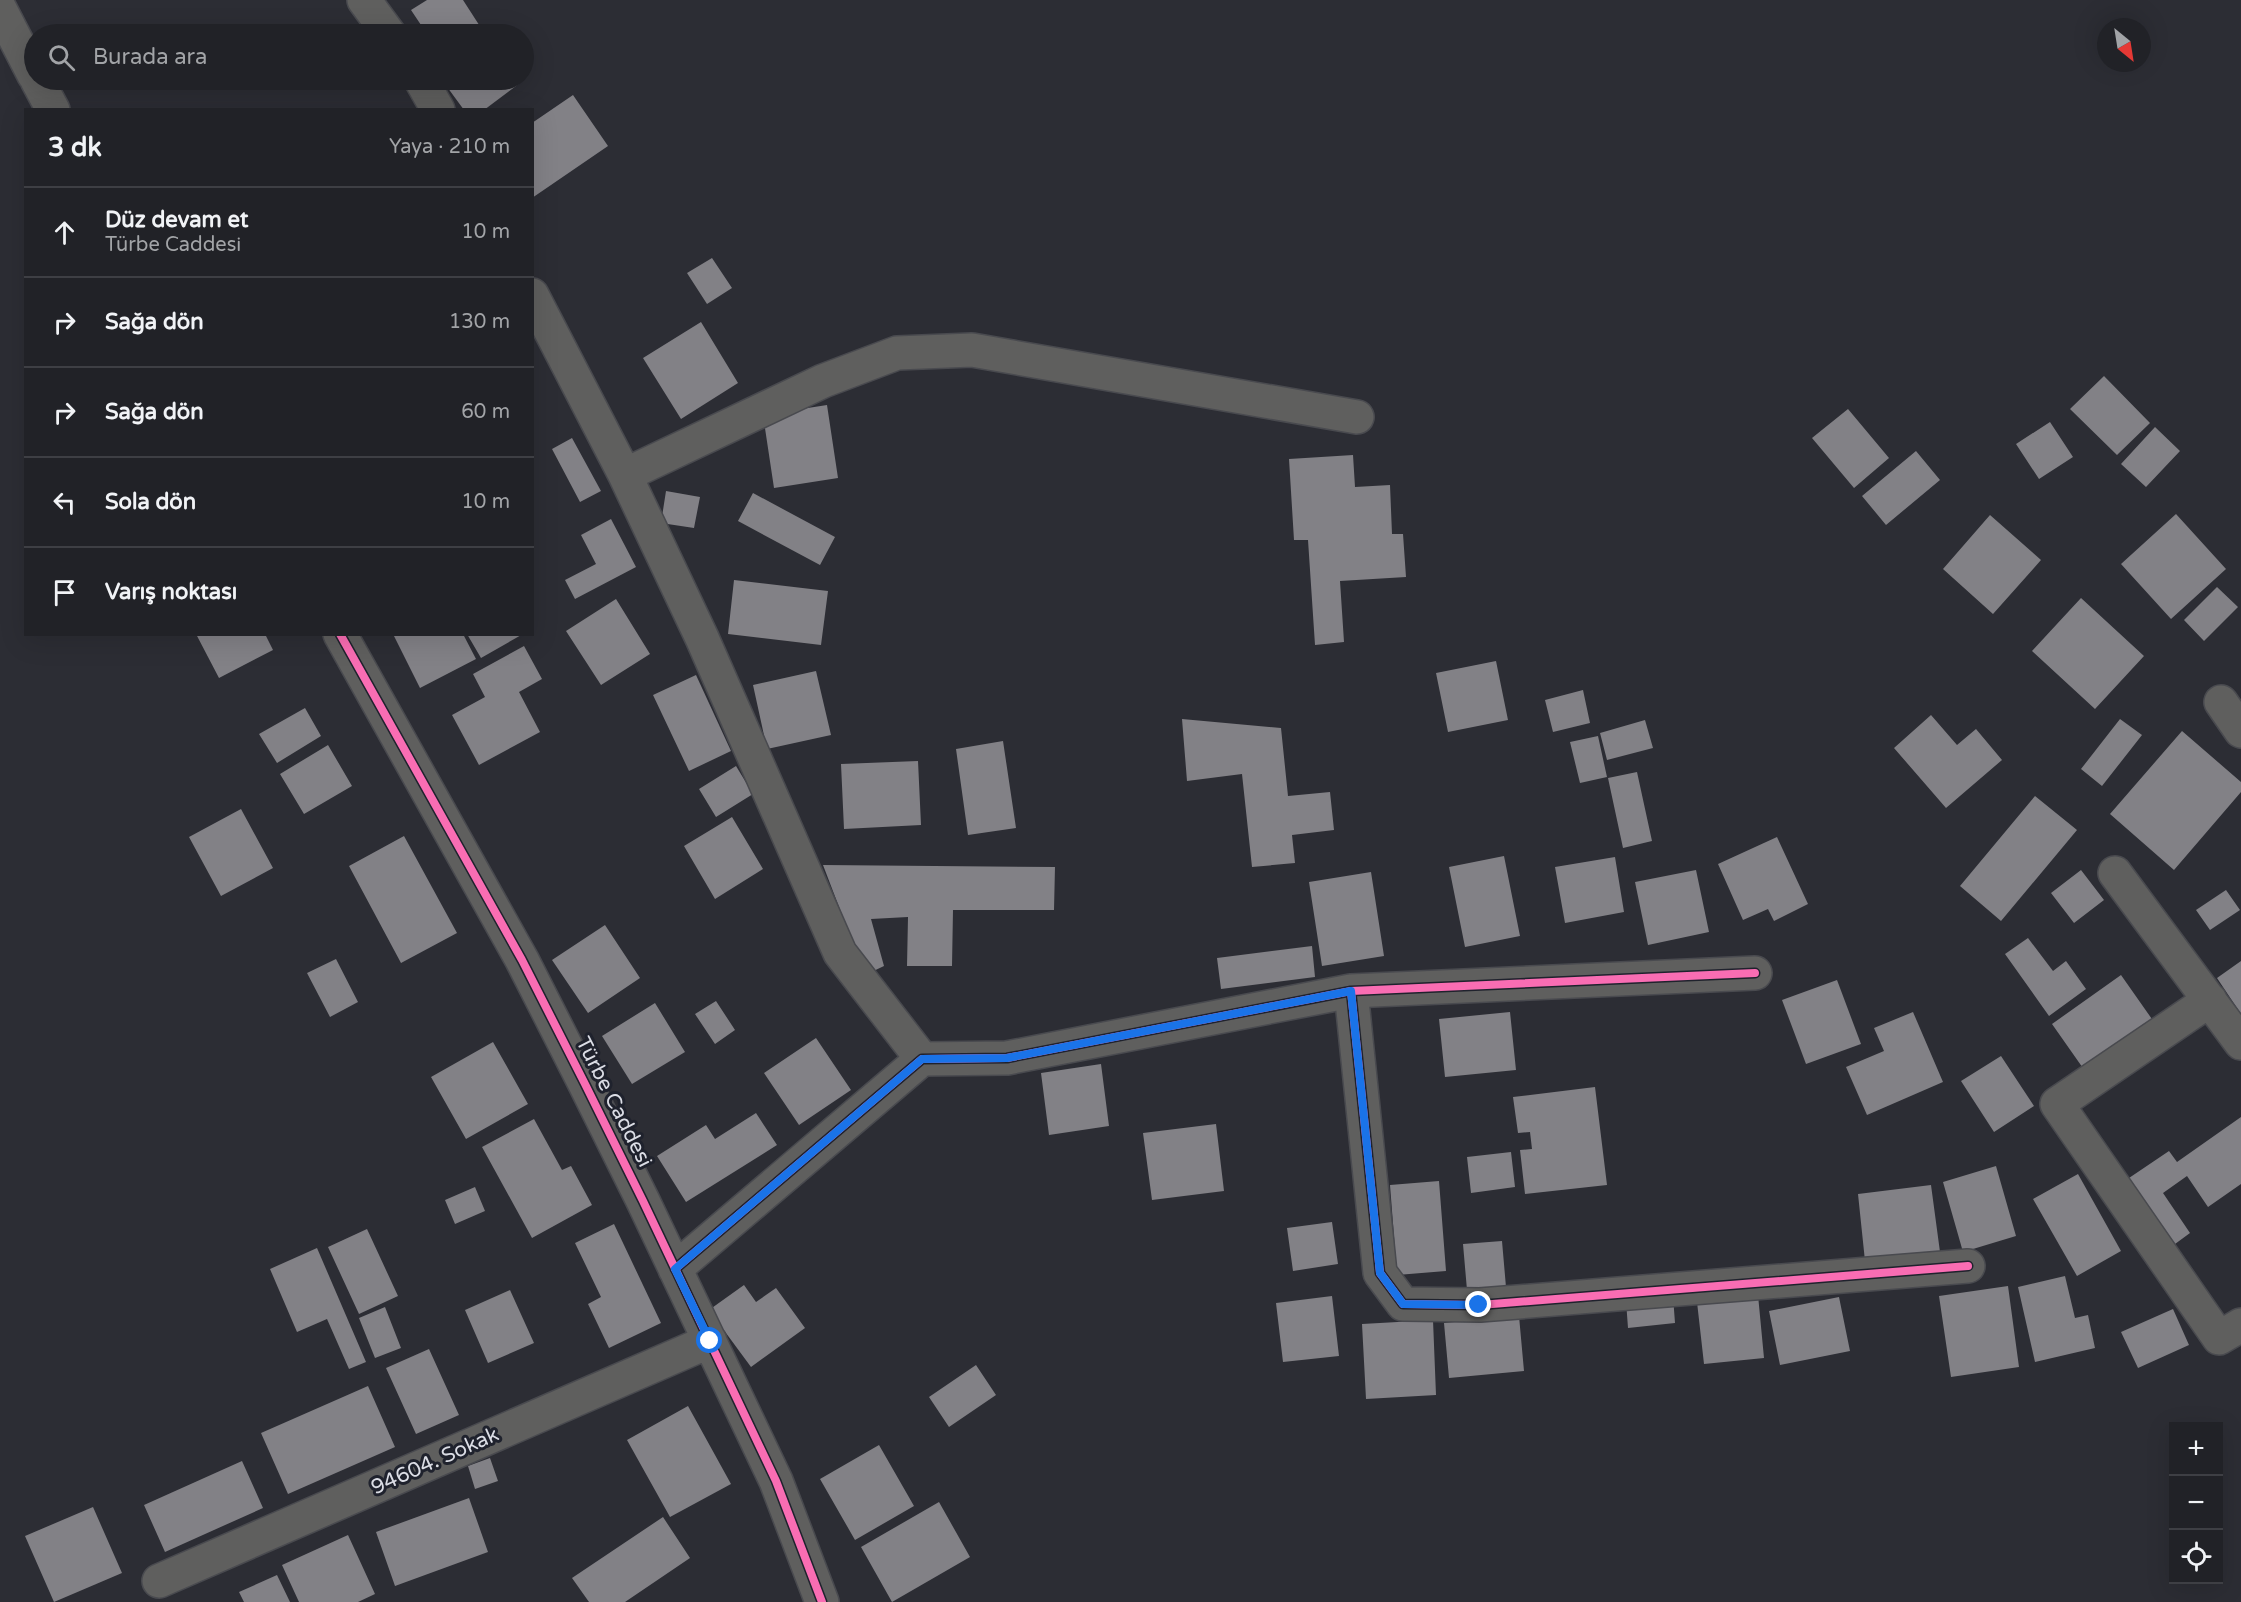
<!DOCTYPE html>
<html lang="tr">
<head>
<meta charset="utf-8">
<style>
  :root { --surface:#212227; --page:#292a2f; --text:#f1f3f6; --muted:#a2a4a7; --line:#3e3f44 }
  body { margin:0; font-family:"Varela Round",sans-serif; background:var(--page); color:var(--text) }
  .controls { position:absolute; right:18px; bottom:18px; display:grid; overflow:hidden; border-radius:0px; box-shadow:0 6px 24px #0002 }
  .controls button { width:54px; height:54px; display:grid; place-items:center; padding:0; border:0; border-bottom:2px solid var(--line); background:var(--surface); color:var(--text); font:30px sans-serif }
  .compass { position:absolute; left:2097px; top:18px; width:54px; height:54px; border-radius:50%; background:var(--surface); box-shadow:0 6px 24px #0002; rotate:150deg }
  .stop { position:absolute; width:18px; height:18px; margin:-14px; border:4px solid #1a73e8; border-radius:50%; background:#fff }
  .stop.end { background:#1a73e8; border-color:#fff; box-shadow:0 2px 6px #0008 }
  .list { margin:0; padding:0; list-style:none }
  h2 { display:flex; justify-content:space-between; align-items:center; height:78px; margin:0; padding:0 24px; font-size:26px }
  h2 small { font-size:20px; font-weight:400; color:var(--muted) }
  .list li { display:grid; grid-template-columns:39px 1fr auto; gap:18px; align-items:center; box-sizing:border-box; height:90px; padding:0 24px; border-top:2px solid var(--line) }
  .list b { display:block; font-size:22px; white-space:nowrap }
  .list p { margin:0; font-size:20px; white-space:nowrap; color:var(--muted) }
  .list em { font-size:20px; font-style:normal; color:var(--muted) }
  .icon { flex:none; width:33px; height:33px; fill:none; stroke:currentColor; stroke-width:2; stroke-linecap:round; stroke-linejoin:round }
  .map { position:relative; flex:none; width:2241px; height:1602px; overflow:hidden }
  .search { position:absolute; background:var(--surface); box-shadow:0 6px 24px #0002; left:24px; top:24px; width:510px; height:66px; display:flex; align-items:center; gap:15px; box-sizing:border-box; padding:0 21px; border-radius:33px; color:var(--muted); font-size:22px }
  .panel { position:absolute; background:var(--surface); box-shadow:0 6px 24px #0002; left:24px; top:108px; width:510px; height:528px; border-radius:0px }
  .map>svg:first-child { display:block }
  .building { fill:#828186 }
  .lines { fill:none; stroke-linecap:round; stroke-linejoin:round }
  .minor-casing { stroke:#494a4f; stroke-width:36 }
  .minor { stroke:#5f5f5e; stroke-width:33 }
  .cycleway-casing { stroke:#1f222d; stroke-width:11 }
  .cycleway { stroke:#f96db3; stroke-width:8 }
  .route { stroke:#1a73e8; stroke-width:8 }
  .labels { text-anchor:middle; dominant-baseline:central; stroke-width:6; stroke-linejoin:round; paint-order:stroke }
  .street-label { font-size:21px; fill:#dbdde5; stroke:#1f222d }
</style>
</head>
<body>
<div class="map">
<svg width="2241" height="1602" viewBox="0 0 2241 1602">
  <rect width="100%" height="100%" fill="#2c2d34"/>
  <!-- building -->
  <path class="building" d="M427 0H463L483 31 478 34H427L411 10Z
    M442 80H517L520 83 484 110H464Z
    M573 95 608 146 532 198V123Z
    M712 258 732 288 707 304 687 273Z
    M701 322 738 383 681 419 643 358Z
    M2104 376 2150 423 2117 455 2070 409Z
    M827 405 838 478 774 488 763 415Z
    M1848 409 1889 458 1854 488 1812 438Z
    M2050 422 2073 457 2039 479 2016 444Z
    M2155 427 2180 451 2146 487 2121 464Z
    M572 438 601 491 580 502 552 449Z
    M1916 451 1940 480 1886 525 1862 496Z
    M1353 455 1355 487 1390 485 1392 534H1403L1406 577 1340 581 1344 642 1315 645 1308 540H1294L1289 459Z
    M666 491 700 497 694 528 661 523Z
    M753 493 835 537 820 565 738 521Z
    M2176 514 2226 569 2171 619 2121 564Z
    M1990 515 2041 560 1993 614 1943 569Z
    M611 519 636 567 575 599 565 580 596 564 581 535Z
    M734 580 828 591 821 645 728 634Z
    M2217 587 2238 607 2204 641 2184 620Z
    M2081 598 2144 656 2095 709 2032 651Z
    M616 599 650 654 601 685 566 631Z
    M196 634H265L273 650 219 678Z
    M393 634H463L476 659 420 688Z
    M467 634H523L481 658Z
    M524 646 542 679 519 692 540 732 479 765 452 715 485 697 473 674Z
    M1496 661 1508 720 1448 732 1436 673Z
    M816 671 831 735 767 749 753 685Z
    M696 675 731 751 689 771 653 695Z
    M1583 690 1590 723 1553 732 1545 700Z
    M305 708 321 736 277 763 259 734Z
    M1931 715 1957 745 1976 729 2002 760 1946 808 1894 748Z
    M1182 719 1281 728 1288 796 1330 792 1334 830 1292 835 1295 863 1252 867 1242 774 1187 781Z
    M2120 719 2142 735 2102 786 2081 769Z
    M1645 720 1653 748 1607 760 1600 733Z
    M2182 731 2241 782V792L2174 870 2110 814Z
    M1598 736 1607 777 1580 783 1570 742Z
    M1003 741 1016 828 968 835 956 749Z
    M328 745 352 786 304 814 280 774Z
    M918 761 921 825 844 829 841 764Z
    M736 766 753 794 716 817 699 789Z
    M1637 772 1652 841 1623 848 1608 778Z
    M2035 796 2077 830 2001 921 1960 886Z
    M241 809 273 868 221 896 189 837Z
    M732 817 763 869 715 899 684 846Z
    M404 836 457 933 401 963 349 866Z
    M1777 837 1808 904 1774 921 1768 909 1743 920 1718 864Z
    M1504 856 1520 936 1465 947 1449 867Z
    M1615 857 1624 912 1565 923 1555 867Z
    M823 865 1055 867 1054 910H953L952 966H907L908 917 871 919 884 966 865 975Z
    M1696 870 1709 932 1648 945 1635 882Z
    M2081 870 2104 900 2074 923 2051 893Z
    M1371 872 1384 956 1322 966 1309 882Z
    M2226 890 2240 910 2210 930 2196 910Z
    M605 925 640 978 588 1013 552 960Z
    M2028 938 2053 971 2066 961 2086 989 2049 1016 2005 954Z
    M1312 946 1315 977 1221 989 1217 958Z
    M336 959 358 1002 330 1017 307 973Z
    M2241 961V1014L2217 978Z
    M2121 975 2154 1022 2085 1071 2052 1024Z
    M1837 980 1861 1044 1806 1064 1782 1000Z
    M716 1001 735 1030 715 1044 695 1014Z
    M655 1003 685 1052 632 1084 602 1036Z
    M1510 1012 1516 1070 1445 1077 1439 1019Z
    M1913 1012 1943 1082 1867 1115 1846 1067 1884 1051 1874 1028Z
    M816 1038 851 1090 799 1125 764 1073Z
    M493 1042 528 1104 466 1139 431 1077Z
    M2001 1056 2034 1106 1994 1132 1961 1081Z
    M1101 1064 1109 1126 1049 1135 1041 1073Z
    M1595 1087 1607 1185 1525 1194 1520 1150 1532 1149 1530 1132 1518 1133 1513 1097Z
    M756 1113 777 1145 686 1202 657 1156 706 1125 715 1139Z
    M2241 1117V1184L2208 1207 2187 1176 2163 1193 2190 1233 2175 1244 2129 1178 2169 1151 2177 1162Z
    M534 1119 562 1170 571 1166 592 1205 532 1238 482 1147Z
    M1216 1124 1224 1191 1152 1200 1143 1133Z
    M1511 1152 1515 1187 1471 1193 1467 1157Z
    M1996 1166 2016 1236 1963 1252 1943 1182Z
    M2078 1174 2121 1251 2077 1276 2033 1199Z
    M1439 1181 1446 1271 1397 1275 1390 1185Z
    M1931 1185 1940 1252 1865 1261 1858 1194Z
    M475 1187 485 1211 455 1224 445 1200Z
    M1332 1222 1338 1264 1293 1271 1287 1228Z
    M614 1224 661 1323 609 1348 588 1304 601 1297 575 1243Z
    M367 1229 398 1296 359 1314 328 1247Z
    M1502 1241 1506 1287 1467 1290 1463 1244Z
    M317 1248 366 1362 349 1369 327 1319 297 1332 270 1269Z
    M2065 1276 2075 1318 2088 1315 2095 1348 2035 1362 2018 1287Z
    M744 1285 756 1302 776 1288 805 1328 751 1367 709 1310Z
    M2008 1286 2019 1367 1951 1377 1939 1296Z
    M510 1290 534 1343 488 1363 465 1310Z
    M1758 1295 1764 1358 1704 1364 1697 1302Z
    M1332 1296 1339 1356 1283 1362 1276 1303Z
    M1673 1296 1675 1323 1628 1328 1626 1301Z
    M1839 1297 1850 1351 1780 1365 1769 1311Z
    M385 1307 401 1348 375 1358 359 1318Z
    M2173 1309 2189 1345 2138 1368 2121 1332Z
    M1519 1316 1524 1371 1449 1378 1444 1323Z
    M1433 1320 1436 1395 1366 1399 1362 1324Z
    M429 1349 459 1415 416 1434 386 1368Z
    M976 1365 996 1395 949 1427 929 1397Z
    M368 1386 395 1447 288 1494 261 1433Z
    M688 1406 731 1484 670 1517 627 1440Z
    M879 1445 914 1506 855 1540 820 1479Z
    M490 1458 498 1481 475 1489 468 1466Z
    M242 1461 263 1508 165 1552 144 1505Z
    M469 1498 488 1552 395 1586 376 1532Z
    M939 1502 970 1557 892 1602 861 1547Z
    M93 1507 122 1573 54 1602 25 1536Z
    M663 1517 690 1558 625 1602H589L572 1578Z
    M348 1535 375 1594 358 1602H299L282 1565Z
    M277 1575 290 1602H244L239 1592Z"/>
  <g class="lines">
    <defs>
      <path id="minor" d="M364 0 389 34
        M0 9 34 75
        M37 80 53 110
        M421 80 438 110
        M532 295 625 475 702 638 840 953 922 1059
        M625 475 823 381 897 353 972 350 1357 417
        M340 634 522 960 585 1084 643 1201 776 1481 822 1602
        M2221 702 2241 731
        M2115 873 2241 1043
        M1351 991 1380 1273 1403 1304 1480 1305 1968 1266
        M2210 1000 2057 1104 2219 1338 2241 1325
        M675 1269 922 1059 1007 1058 1351 991 1755 973
        M159 1581 710 1341"/>
    </defs>
    <!-- minor casing -->
    <use href="#minor" class="minor-casing"/>
    <!-- minor -->
    <use href="#minor" class="minor"/>
    <defs>
      <path id="cycleway" d="M340 634 522 960 585 1084 643 1201 776 1481 822 1602
        M1351 991 1380 1273 1403 1304 1480 1305 1968 1266
        M675 1269 922 1059 1007 1058 1351 991 1755 973"/>
    </defs>
    <!-- cycleway casing -->
    <use href="#cycleway" class="cycleway-casing"/>
    <!-- cycleway -->
    <use href="#cycleway" class="cycleway"/>
  </g>
  <g class="lines">
    <!-- route -->
    <path class="route" d="M710 1341 675 1269 922 1059 1007 1058 1351 991 1380 1273 1403 1304 1479 1305"/>
  </g>
  <g class="labels">
    <!-- street labels -->
    <g class="street-label">
      <text transform="translate(614 1102) rotate(63)">Türbe Caddesi</text>
      <text transform="translate(435 1461) rotate(-24)">94604. Sokak</text>
    </g>
  </g>
</svg>
<div class="controls">
<button>+</button>
<button>−</button>
<button><svg class="icon" aria-label="locate" viewBox="0 0 24 24"><circle cx="12" cy="12" r="6"/><path d="M12 2v4M12 18v4M2 12h4M18 12h4"/></svg></button>
</div>
<svg class="compass" viewBox="-18 -18 36 36"><path d="M0-13l5 13h-10z" fill="#e53935"/><path d="M0 13l5-13h-10z" fill="#a2a4a7"/></svg>
<div class="stop" style="left:710px;top:1341px"></div>
<div class="stop end" style="left:1479px;top:1305px"></div>
<div class="search"><svg class="icon" aria-label="search" viewBox="0 0 24 24"><circle cx="10" cy="10" r="6"/><path d="M15 15l6 6"/></svg>Burada ara</div>
<section class="panel">
<h2>3 dk<small>Yaya · 210 m</small></h2>
<ul class="list">
<li><svg class="icon" aria-label="ahead" viewBox="0 0 24 24"><path d="M12 20V5M6 11l6-6 6 6"/></svg><div><b>Düz devam et</b><p>Türbe Caddesi</p></div><em>10 m</em></li>
<li><svg class="icon" aria-label="right" viewBox="0 0 24 24"><path d="M7 20v-9h11M14 6l5 5-5 5"/></svg><div><b>Sağa dön</b></div><em>130 m</em></li>
<li><svg class="icon" aria-label="right" viewBox="0 0 24 24"><path d="M7 20v-9h11M14 6l5 5-5 5"/></svg><div><b>Sağa dön</b></div><em>60 m</em></li>
<li><svg class="icon" aria-label="left" viewBox="0 0 24 24"><path d="M17 20v-9H6M10 6l-5 5 5 5"/></svg><div><b>Sola dön</b></div><em>10 m</em></li>
<li><svg class="icon" aria-label="arrive" viewBox="0 0 24 24"><path d="M6 21V4h12l-3 4 3 4H6"/></svg><div><b>Varış noktası</b></div></li>
</ul>
</section>
</div>
</body>
</html>
